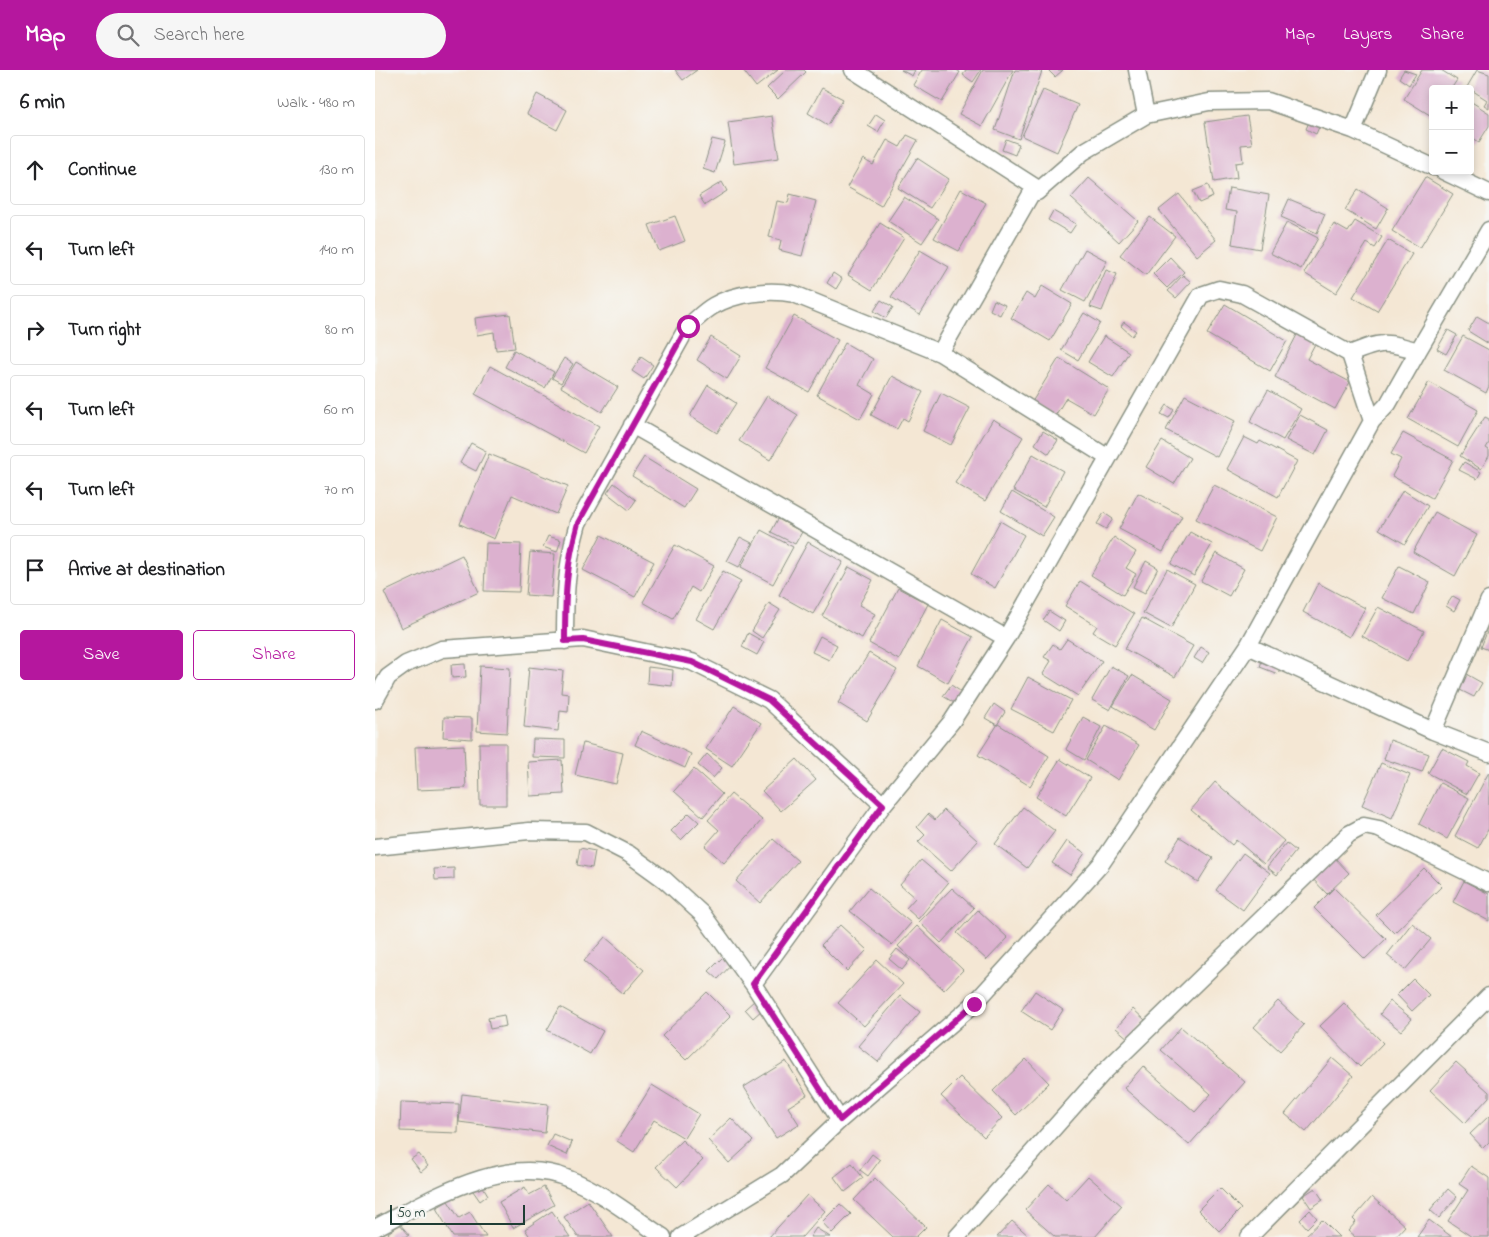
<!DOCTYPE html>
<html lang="en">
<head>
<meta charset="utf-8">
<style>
  :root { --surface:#fff; --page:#f6f6f6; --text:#202124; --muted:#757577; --line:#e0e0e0; --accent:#b5179e }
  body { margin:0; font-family:"Indie Flower",sans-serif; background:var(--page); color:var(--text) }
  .controls { position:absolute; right:15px; top:15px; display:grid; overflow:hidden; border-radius:5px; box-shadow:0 2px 8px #0003 }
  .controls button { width:45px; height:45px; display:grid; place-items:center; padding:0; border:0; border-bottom:1px solid var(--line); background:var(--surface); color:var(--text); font:25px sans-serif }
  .scale { position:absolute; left:15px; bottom:12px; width:135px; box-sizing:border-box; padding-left:5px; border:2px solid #1f3d34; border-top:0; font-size:14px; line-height:18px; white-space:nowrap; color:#1f3d34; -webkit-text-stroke:4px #f6f6f2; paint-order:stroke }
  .stop { position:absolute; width:15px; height:15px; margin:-11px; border:4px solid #b5179e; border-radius:50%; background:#fff }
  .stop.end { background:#b5179e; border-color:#fff; box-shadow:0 1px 5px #0008 }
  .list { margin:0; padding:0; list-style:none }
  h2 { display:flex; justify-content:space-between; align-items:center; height:65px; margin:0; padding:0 20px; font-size:21px }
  h2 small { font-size:16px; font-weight:400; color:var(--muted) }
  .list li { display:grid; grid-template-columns:32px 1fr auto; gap:15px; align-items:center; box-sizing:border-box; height:70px; margin:0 10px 10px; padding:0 10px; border:1px solid var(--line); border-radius:5px }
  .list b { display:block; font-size:19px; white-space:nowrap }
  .list em { font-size:16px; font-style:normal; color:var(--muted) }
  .actions { display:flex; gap:10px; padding:15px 20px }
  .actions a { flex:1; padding:11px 0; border:1px solid var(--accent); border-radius:5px; text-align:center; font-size:18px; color:var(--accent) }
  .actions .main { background:var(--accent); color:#fff }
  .icon { flex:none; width:28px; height:28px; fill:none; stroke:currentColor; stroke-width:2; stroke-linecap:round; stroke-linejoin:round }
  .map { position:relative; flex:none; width:1114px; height:1167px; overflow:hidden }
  header { display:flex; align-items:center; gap:30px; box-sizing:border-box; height:70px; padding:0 25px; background:var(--accent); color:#fff }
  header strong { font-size:24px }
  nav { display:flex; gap:28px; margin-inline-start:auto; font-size:18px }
  .search { width:350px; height:45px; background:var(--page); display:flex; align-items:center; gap:12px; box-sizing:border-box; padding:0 18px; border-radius:28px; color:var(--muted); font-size:19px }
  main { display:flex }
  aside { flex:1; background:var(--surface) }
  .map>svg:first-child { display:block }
  .building { fill:#dcb1cf }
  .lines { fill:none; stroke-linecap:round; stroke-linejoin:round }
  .street-casing { stroke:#8a9284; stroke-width:19 }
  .street { stroke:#fff; stroke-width:16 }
  .route { stroke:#b5179e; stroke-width:6 }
</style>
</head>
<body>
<header>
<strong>Map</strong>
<div class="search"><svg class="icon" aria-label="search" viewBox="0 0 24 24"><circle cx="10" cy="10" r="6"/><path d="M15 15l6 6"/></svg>Search here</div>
<nav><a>Map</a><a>Layers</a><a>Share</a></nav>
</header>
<main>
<aside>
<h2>6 min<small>Walk · 480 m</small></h2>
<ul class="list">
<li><svg class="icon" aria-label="ahead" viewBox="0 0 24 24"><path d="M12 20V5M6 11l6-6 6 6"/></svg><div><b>Continue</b></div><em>130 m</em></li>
<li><svg class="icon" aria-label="left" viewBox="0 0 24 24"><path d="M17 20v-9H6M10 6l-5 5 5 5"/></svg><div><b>Turn left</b></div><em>140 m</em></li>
<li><svg class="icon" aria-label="right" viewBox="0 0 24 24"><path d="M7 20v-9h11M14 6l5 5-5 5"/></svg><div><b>Turn right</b></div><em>80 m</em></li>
<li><svg class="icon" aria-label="left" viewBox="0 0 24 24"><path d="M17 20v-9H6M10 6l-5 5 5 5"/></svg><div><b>Turn left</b></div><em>60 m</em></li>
<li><svg class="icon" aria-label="left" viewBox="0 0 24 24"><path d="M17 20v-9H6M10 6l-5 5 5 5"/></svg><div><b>Turn left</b></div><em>70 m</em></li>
<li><svg class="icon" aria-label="arrive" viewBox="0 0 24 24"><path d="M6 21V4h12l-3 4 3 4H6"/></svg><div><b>Arrive at destination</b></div></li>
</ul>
<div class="actions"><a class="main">Save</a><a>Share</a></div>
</aside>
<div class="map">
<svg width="1114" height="1167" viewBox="0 0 1114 1167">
  <rect width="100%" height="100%" fill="#f6f6f2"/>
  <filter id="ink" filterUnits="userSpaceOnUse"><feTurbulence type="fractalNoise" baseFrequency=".02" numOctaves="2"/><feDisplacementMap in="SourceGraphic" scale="10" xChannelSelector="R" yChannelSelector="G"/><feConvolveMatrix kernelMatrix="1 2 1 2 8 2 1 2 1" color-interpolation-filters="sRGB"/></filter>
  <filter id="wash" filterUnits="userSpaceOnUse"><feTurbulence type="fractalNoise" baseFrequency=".0096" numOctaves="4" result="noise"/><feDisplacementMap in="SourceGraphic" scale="20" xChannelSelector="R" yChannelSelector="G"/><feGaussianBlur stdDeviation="1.12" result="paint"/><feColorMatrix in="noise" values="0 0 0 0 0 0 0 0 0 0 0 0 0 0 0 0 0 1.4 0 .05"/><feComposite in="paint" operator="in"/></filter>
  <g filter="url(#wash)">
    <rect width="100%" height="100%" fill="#f4e7d4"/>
    <g id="blocks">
      <!-- building -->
      <path class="building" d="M300 0H322L308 10Z
        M368 0H403L381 17Z
        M411 0H429L431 2 403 29 392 18Z
        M526 0H540L537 6Z
        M547 0H581L585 2 567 32 538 15Z
        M591 0H606L598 12 588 5Z
        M608 0H638L607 56 584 44Z
        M640 0 667 1 644 69 620 60Z
        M673 0H688L680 7Z
        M1029 0 1041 4 1034 15 1024 8Z
        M1047 0H1066L1082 10 1076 19H1058V47L1029 29Z
        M1102 0 1114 4V38L1109 35 1112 30 1092 17Z
        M447 18 468 29 453 55 433 43Z
        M668 20 703 35 682 82 647 66Z
        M162 24 192 40 182 60 152 44Z
        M1095 31 1114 43V56L1104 72 1095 66Z
        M501 44 510 50 503 62 493 56Z
        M937 45 947 50 941 64 931 59Z
        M397 46 404 88 359 94 353 52Z
        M872 46 877 74 866 75 868 92 860 93 862 108 839 112 830 52Z
        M532 65 543 70 506 136 472 117 488 89 498 95 512 70 525 77Z
        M337 69 350 72 340 103 328 99Z
        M631 69 644 74 640 85 627 80Z
        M542 88 574 109 555 138 523 118Z
        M1050 107 1078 124 1045 178 1017 161Z
        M714 108 763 151 744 172 696 128Z
        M347 112 352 121 330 135 324 126Z
        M833 115 838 127 824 133 818 121Z
        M854 118 894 125 885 179 857 174 862 142 850 140Z
        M586 119 611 133 584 181 559 168Z
        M983 119 1013 138 1001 159 970 140Z
        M415 124 441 131 427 186 404 180 406 170 394 167 402 131 413 133Z
        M804 124 841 170 822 186 784 140Z
        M529 127 563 149 547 173 513 151Z
        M914 129 950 144 942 163 906 147Z
        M678 141 701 154 695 163 673 150Z
        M300 146 310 171 284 181 274 155Z
        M775 147 800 166 771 205 745 185Z
        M980 151 1007 167 1000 178 992 173 961 223 929 203 959 154 973 162Z
        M912 152 943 168 926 199 895 183Z
        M505 153 529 168 497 220 473 205Z
        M1013 170 1037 184 1002 241 978 227Z
        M710 179 732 191 710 232 687 220Z
        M545 180 574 197 545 245 516 227Z
        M795 187 809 202 792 218 778 204Z
        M731 200 742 204 727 241 715 237Z
        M458 203 467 209 461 219 452 213Z
        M808 205 816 212 801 228 793 221Z
        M667 216 697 234 675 271 636 248 651 223 660 229Z
        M506 230 518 237 511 248 499 241Z
        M619 230 630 235 625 245 615 240Z
        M850 234 912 271 895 301 832 264Z
        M709 243 725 253 703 290 686 280Z
        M135 244 140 278 121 280 119 262 102 265 100 248Z
        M419 246 463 270 434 322 390 298Z
        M1102 246 1114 253V274L1093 261Z
        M749 252 761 261 757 266 746 256Z
        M1073 260 1082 265 1071 284 1062 279Z
        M924 261 942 270 932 289 975 312 960 339 900 307Z
        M729 266 754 282 738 307 713 292Z
        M1088 266 1114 280V316L1111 323 1069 300Z
        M336 267 366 286 352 309 322 290Z
        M470 273 498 289 484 315 499 324 485 349 442 325Z
        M139 280 179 302 170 318 130 297Z
        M266 287 278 295 269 309 257 301Z
        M189 288 198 294 186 313 177 308Z
        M684 288 734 319 719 344 691 328 680 346 657 332Z
        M201 292 243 317 227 342 186 317Z
        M115 296 224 356 209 383 100 324Z
        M517 306 548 322 533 351 528 348 522 359 496 345Z
        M1054 312 1103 340 1083 377 1033 349Z
        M333 315 361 333 342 363 315 346Z
        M893 320 926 339 908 370 875 352Z
        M566 323 595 338 576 375 548 361Z
        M810 325 860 351 842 387 791 360Z
        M392 326 423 345 395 390 364 371Z
        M792 335 799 340 794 348 786 344Z
        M925 345 953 360 940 385 911 370Z
        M1110 347 1114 349V373L1111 378 1114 380V386L1106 399 1085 386Z
        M618 349 648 367 610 431 580 413Z
        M668 361 683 370 674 384 660 374Z
        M1028 363 1078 390 1057 428 1017 406 1026 389 1016 384Z
        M869 367 883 374 885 371 922 391 903 427 852 399Z
        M787 371 815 388 799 414 771 397Z
        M96 373 111 381 101 401 85 393Z
        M114 384 193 416 181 444 137 425 119 469 85 454Z
        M658 384 688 401 669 437 638 420Z
        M269 387 321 419 309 438 257 406Z
        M1089 392 1106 402 1102 409 1084 400Z
        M239 413 261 430 254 440 232 423Z
        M839 415 902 447 885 481 821 449Z
        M1028 420 1053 436 1030 474 1004 459Z
        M637 422 679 447 667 466 626 441Z
        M763 423 807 446 788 482 744 459Z
        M1060 442 1102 465 1080 506 1038 482Z
        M729 443 738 449 731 459 722 454Z
        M403 449 427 462 420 474 396 462Z
        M625 451 649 465 620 518 596 504Z
        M386 460 418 477 398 514 366 497Z
        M815 462 837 474 819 506 796 494Z
        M226 465 279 492 260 527 208 500Z
        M173 466 186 470 182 482 168 477Z
        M365 467 377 473 364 497 352 491Z
        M739 467 761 482 751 498 761 504 748 525 716 505Z
        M433 472 468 492 438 544 404 525Z
        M111 473 146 474 144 522 109 521Z
        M300 475 339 496 324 522 316 517 298 549 268 532Z
        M155 482 180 484 176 527 151 525Z
        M841 483 869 499 854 526 826 511Z
        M87 485 104 522 26 558 9 522Z
        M771 491 783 498 770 523 758 517Z
        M1024 496 1055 512 1039 544 1007 528Z
        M474 497 498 510 484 535 500 544 487 568 447 546Z
        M792 499 820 514 796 558 768 543Z
        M348 501 366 511 339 559 321 549Z
        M705 511 759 544 740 575 718 562 722 556 690 536Z
        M943 513 990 538 974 567 928 542Z
        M523 518 553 534 524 590 494 573Z
        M1078 526 1085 530 1079 541 1071 536Z
        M394 533 405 540 387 568 377 561Z
        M1003 537 1049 561 1032 591 987 566Z
        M674 541 690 551 684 561 668 550Z
        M767 548 818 576 800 607 750 579Z
        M567 550 598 567 573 613 543 596Z
        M1114 557V580L1106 577Z
        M373 563 389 572 382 585 367 577Z
        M445 566 462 575 454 590 437 582Z
        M692 569 727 591 703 626 668 604 676 591 669 587 678 574 685 579Z
        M826 577 834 582 827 593 819 588Z
        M494 583 522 600 492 651 463 633Z
        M888 587 906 595 903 604 885 597Z
        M90 594 91 607 77 608 76 595Z
        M105 596 135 598 132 663 102 661Z
        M736 596 754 606 735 640 717 630Z
        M154 597 188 601 186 623 194 624 193 642 185 641 183 661 149 657Z
        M273 597 298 600 297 616 272 613Z
        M1091 604 1107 613 1099 627 1083 619Z
        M757 605 797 629 779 660 738 636Z
        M653 607 696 630 679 661 636 639Z
        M576 615 588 623 581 634 568 626Z
        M619 634 630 642 622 655 610 648Z
        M359 636 386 653 357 696 331 679Z
        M69 647 97 648V669L68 667Z
        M708 647 726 657 709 690 691 679Z
        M623 654 674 686 655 716 603 685Z
        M731 656 764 675 743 710 711 690Z
        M266 661 316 684 310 698 260 675Z
        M158 669 190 670V688L157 687Z
        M1015 670 1054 684 1047 702 1009 689Z
        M104 673H131V735H105Z
        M208 673 248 683 241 714 200 705Z
        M89 675 91 718 42 720 40 677Z
        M1067 678 1094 692 1092 696 1104 703 1092 724 1053 703Z
        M332 684 347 698 338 708 323 695Z
        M422 689 441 710 406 741 387 721Z
        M685 689 715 708 691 746 661 727Z
        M187 690 189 724 155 726 153 692Z
        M1006 693 1035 705 1017 748 987 735Z
        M319 699 347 724 328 747 299 721Z
        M1114 702V758L1103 778 1080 766Z
        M840 712 909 771 889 794 861 770 857 775 816 740Z
        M1065 713 1094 728 1072 769 1044 754Z
        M356 724 387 750 349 793 330 776 344 760 333 750Z
        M648 737 680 761 652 798 620 774Z
        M569 740 603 771 576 801 543 772 550 765 542 757 553 744 560 750Z
        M314 743 324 752 306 770 296 761Z
        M805 767 838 788 823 812 790 791Z
        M398 769 423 791 385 833 361 811Z
        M692 771 710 783 695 805 677 793Z
        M911 773 921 781 902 805 892 797Z
        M205 778 220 781 217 798 202 795Z
        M868 783 895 803 868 840 841 820Z
        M958 786 974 803 952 824 936 807Z
        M546 790 573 813 543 849 531 838 540 828 525 815Z
        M79 798V809L60 810 59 799Z
        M1049 798 1067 816 1019 863 1001 845Z
        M1089 811 1114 824V851L1078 832Z
        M494 818 536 853 517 875 475 841Z
        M577 818 599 838 566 873 544 852Z
        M959 818 1011 869 990 889 939 838Z
        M603 840 633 868 612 890 582 863Z
        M1037 853 1056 869 1030 900 1012 885Z
        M465 855 492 880 472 901 446 875Z
        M542 856 588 900 569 920 523 876Z
        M230 867 269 900 248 924 209 891Z
        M522 879 535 890 527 900 514 889Z
        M349 886 357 894 343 909 334 901Z
        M502 890 528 914 489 956 463 933Z
        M1038 909 1054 925 1037 941 1022 925Z
        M660 921 688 940 675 960 646 941Z
        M332 922 356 946 311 990 287 966Z
        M525 926 545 942 503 992 483 976Z
        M380 930 388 939 378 948 370 939Z
        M903 931 929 955 905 981 879 957Z
        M1015 931 1037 949 1026 961 1005 944Z
        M969 933 1008 973 985 997 945 956Z
        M185 937 228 961 215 984 172 960Z
        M758 939 770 950 754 969 741 958Z
        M129 945 131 956 115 959 113 948Z
        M806 957 870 1012 814 1075 749 1018 768 996 820 1042 836 1024 786 980Z
        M957 988 978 1006 931 1062 910 1044Z
        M651 989 674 1013 641 1045 618 1021Z
        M411 991 432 1025 413 1037 424 1054 401 1068 369 1017Z
        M1081 992 1114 1022V1027L1090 1053 1055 1020Z
        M585 1007 627 1048 609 1067 566 1026Z
        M277 1015 324 1044 309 1068 279 1050 259 1082 242 1071Z
        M87 1024 173 1034 170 1063 84 1052Z
        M26 1032 84 1034 83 1063 25 1061Z
        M1114 1046V1072L1108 1078 1095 1064Z
        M356 1048 378 1071 354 1093 333 1070Z
        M178 1064 197 1072 192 1085 172 1076Z
        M307 1070 328 1090 302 1117 281 1097Z
        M44 1084 53 1096 46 1102 36 1089Z
        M497 1084 505 1090 493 1106 485 1100Z
        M477 1093 488 1108 470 1122 459 1107Z
        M1096 1096 1114 1108V1167H1097L1073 1151 1093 1120 1084 1114Z
        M713 1106 747 1136 720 1167H680L650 1140 674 1114 691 1130Z
        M500 1108 551 1157 541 1167H518L479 1130Z
        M107 1115 113 1125 105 1131 98 1121Z
        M150 1117 154 1125 169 1117 179 1135 138 1158 124 1132Z
        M845 1118 866 1139 844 1161 823 1140Z
        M940 1118 948 1130 936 1138 928 1126Z
        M1073 1119 1082 1127 1064 1148 1055 1140Z
        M432 1125 450 1141 427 1167H394Z
        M997 1127 1030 1156 1020 1167H980L973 1161 981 1152 978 1149Z
        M73 1131 84 1148 95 1142 111 1167H78L61 1138Z
        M213 1131 238 1167H203L189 1147Z
        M465 1134 476 1144 457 1163 447 1152Z
        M935 1140 942 1148 932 1158 925 1150Z
        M177 1141 195 1167H155L150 1159Z
        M947 1150 964 1167H929Z
        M1054 1150 1077 1167H1042Z
        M637 1151 655 1167H622Z
        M25 1154 34 1165 31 1167H16L13 1163Z
        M441 1158 455 1167H435Z"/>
    </g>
  </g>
  <g filter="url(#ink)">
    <use href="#blocks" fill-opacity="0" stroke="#8a9284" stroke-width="1"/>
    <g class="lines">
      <defs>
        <path id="street" d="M478 0 660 117 565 283
          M1003 0 978 60 1058 97
          M771 45 834 32 893 31 978 60
          M1068 101 1114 123
          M660 117 662 122 708 82 771 45 762 0
          M975 284C1007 271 1010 271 1043 281L1114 160
          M997 351 1013 334 1043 281
          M257 355 631 568
          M190 571C190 526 191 496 203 453L313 256C321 250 329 241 338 236 360 223 394 219 419 224L565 283 732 387
          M873 576 1058 661 1114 683
          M0 630 13 607 31 594 67 579 208 569 317 592 394 630 508 735
          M1058 661 1114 530
          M0 777 154 761 211 762 254 784 290 810 328 845 378 914 465 1050
          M0 1158C55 1130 130 1082 194 1109 228 1122 258 1147 288 1167
          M306 1167 407 1105 465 1050 599 934 726 794 873 576 997 351 975 284 867 224 844 219 826 225 631 568 577 651 508 735 378 914
          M582 1167 727 1004 974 764 989 756 1004 759 1114 813
          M874 1167 1114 926"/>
      </defs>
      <!-- street casing -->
      <use href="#street" class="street-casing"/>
      <!-- street -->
      <use href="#street" class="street"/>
    </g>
  </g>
  <g class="lines" filter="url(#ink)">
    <!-- route -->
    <path class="route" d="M313 256 203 453C191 496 190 526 190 571L208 570 317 592 394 630 508 735 378 914 465 1050 599 934"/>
  </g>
</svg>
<div class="controls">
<button>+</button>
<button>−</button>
</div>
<div class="scale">50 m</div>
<div class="stop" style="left:313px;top:256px"></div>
<div class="stop end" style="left:599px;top:934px"></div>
</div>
</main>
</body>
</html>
